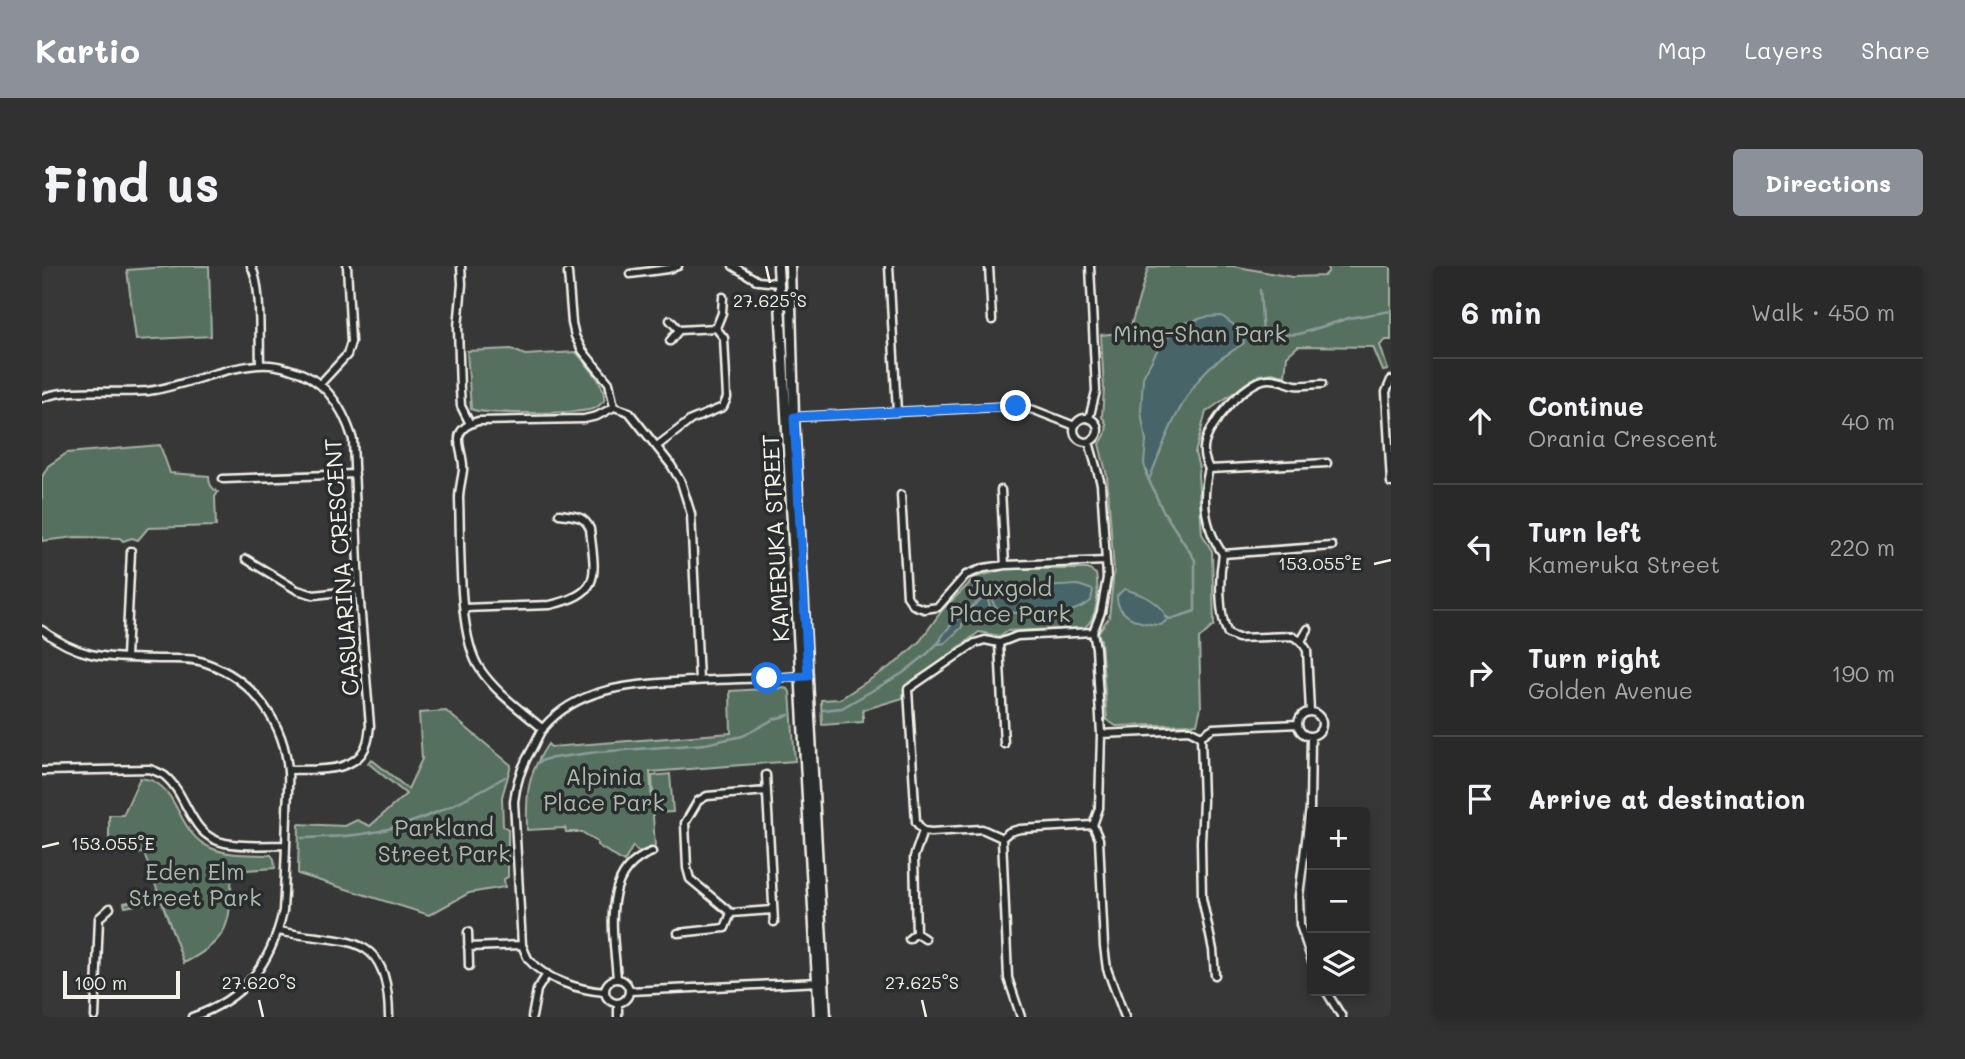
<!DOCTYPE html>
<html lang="en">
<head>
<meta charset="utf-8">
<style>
  :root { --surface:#2a292a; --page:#323132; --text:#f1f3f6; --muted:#a5a6a8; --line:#464547; --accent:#8c9099 }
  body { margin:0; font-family:Mali,sans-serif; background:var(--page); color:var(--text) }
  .controls { position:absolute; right:21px; bottom:21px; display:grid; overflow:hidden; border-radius:7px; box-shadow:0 4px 10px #0003 }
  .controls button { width:63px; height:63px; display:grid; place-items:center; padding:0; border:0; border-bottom:2px solid var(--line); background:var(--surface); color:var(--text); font:35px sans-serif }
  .scale { position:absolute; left:21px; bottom:18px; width:117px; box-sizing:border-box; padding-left:7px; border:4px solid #f4f1e8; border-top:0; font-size:19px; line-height:24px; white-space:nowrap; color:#f4f1e8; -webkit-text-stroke:5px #2a2d2e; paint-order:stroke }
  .stop { position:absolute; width:21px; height:21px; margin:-16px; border:5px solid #1a73e8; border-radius:50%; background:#fff }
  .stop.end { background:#1a73e8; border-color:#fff; box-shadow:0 2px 7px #0008 }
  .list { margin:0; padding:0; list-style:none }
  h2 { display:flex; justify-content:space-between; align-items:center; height:91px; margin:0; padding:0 28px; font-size:30px }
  h2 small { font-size:23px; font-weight:400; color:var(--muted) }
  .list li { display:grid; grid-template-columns:46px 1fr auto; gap:21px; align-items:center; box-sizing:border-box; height:126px; padding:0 28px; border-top:2px solid var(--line) }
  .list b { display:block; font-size:26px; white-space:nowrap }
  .list p { margin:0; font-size:23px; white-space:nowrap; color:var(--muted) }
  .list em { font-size:23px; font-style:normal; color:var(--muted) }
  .icon { flex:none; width:38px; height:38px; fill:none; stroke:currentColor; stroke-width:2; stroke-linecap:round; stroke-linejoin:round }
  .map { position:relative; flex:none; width:1349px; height:751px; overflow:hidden; border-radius:7px }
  header { display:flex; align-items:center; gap:42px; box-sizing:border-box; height:98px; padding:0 35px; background:var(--accent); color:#fff }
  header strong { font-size:33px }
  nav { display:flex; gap:38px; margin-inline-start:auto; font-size:24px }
  .intro { display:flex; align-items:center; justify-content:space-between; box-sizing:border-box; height:168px; padding:0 42px }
  h1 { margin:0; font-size:49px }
  .button { padding:18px 32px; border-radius:7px; background:var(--accent); color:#fff; font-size:24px; font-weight:700 }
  main { display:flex; gap:42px; padding:0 42px }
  aside { flex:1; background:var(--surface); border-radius:7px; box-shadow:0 4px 10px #0003 }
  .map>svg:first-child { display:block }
  .green { fill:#56705e; stroke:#a5b0a3; stroke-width:2 }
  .water { fill:#466568; stroke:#8c9d9b; stroke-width:2 }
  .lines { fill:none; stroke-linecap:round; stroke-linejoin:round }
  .stream { stroke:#8c9d9b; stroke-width:2.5 }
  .minor-casing { stroke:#f4f1e8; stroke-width:11 }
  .tertiary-casing { stroke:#f4f1e8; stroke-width:13 }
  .minor { stroke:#2a2d2e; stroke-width:6 }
  .tertiary { stroke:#2a2d2e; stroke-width:8 }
  .route { stroke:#1a73e8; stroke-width:9 }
  .ticks { fill:none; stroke:#f4f1e8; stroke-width:2.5 }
  .labels { text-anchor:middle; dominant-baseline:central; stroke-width:7; stroke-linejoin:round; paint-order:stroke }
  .park-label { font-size:23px; fill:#adb7aa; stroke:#2a2d2e }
  .street-label { font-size:23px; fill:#f4f1e8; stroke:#2a2d2e }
  .ticks-label { font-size:18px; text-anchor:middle; fill:#f4f1e8; stroke:#2a2d2e; stroke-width:7; stroke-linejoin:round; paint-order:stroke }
</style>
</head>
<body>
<header>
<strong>Kartio</strong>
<nav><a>Map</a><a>Layers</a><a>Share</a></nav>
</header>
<div class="intro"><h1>Find us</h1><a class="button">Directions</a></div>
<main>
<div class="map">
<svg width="1349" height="751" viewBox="0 0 1349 751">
  <rect width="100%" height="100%" fill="#383738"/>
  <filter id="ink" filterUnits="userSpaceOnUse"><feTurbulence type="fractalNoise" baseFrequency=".0143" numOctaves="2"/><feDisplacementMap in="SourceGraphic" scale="14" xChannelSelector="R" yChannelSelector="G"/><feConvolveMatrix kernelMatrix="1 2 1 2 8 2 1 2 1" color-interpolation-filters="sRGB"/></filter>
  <g filter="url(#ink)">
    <!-- green -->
    <path class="green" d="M136 0H167L169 70 94 74 85 4Z
      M1116 0H1191L1250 11 1282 10 1286 6V0H1349V74H1344L1338 79 1346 104 1341 105 1331 81 1256 80 1245 90 1243 110 1230 107 1217 109 1164 146 1153 187 1157 202 1156 208 1160 268 1170 285 1172 359 1157 373 1159 441 1155 458 1074 460 1065 454 1059 374 1056 367 1067 351 1072 305 1065 210 1057 178C1064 170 1068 160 1060 151L1062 123 1059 69 1087 66 1106 2Z
      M469 83 483 89 534 86C545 100 564 116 562 135 559 137 557 140 554 142 542 148 441 149 429 143L425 85Z
      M118 179 128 207 167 210C167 218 169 222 176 226L173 231 174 260 106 262 96 274 90 272 81 275 78 272 34 271 0 275V211L6 200 25 187Z
      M964 303H1046L1054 308C1057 324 1057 351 1042 362L965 365 958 370 937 366 862 423 861 432 821 444V456L780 459 779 434 798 433 855 396 878 375 901 343 934 311Z
      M740 422 746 423 748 426 753 495 608 506 613 580 600 585H595L591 580 582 596 555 579V576L540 566H524L523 562 485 564C484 528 485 509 506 478L509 481 689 467 688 425Z
      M404 445 469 499 460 531 461 560 466 563V611L462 613 463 621 427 627 387 649 256 608 257 558 303 560 315 554 328 560 364 528 326 497 329 493 366 523 380 493 377 447Z
      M628 508 631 546 612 547 610 510Z
      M98 512C103 513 109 513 113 516 138 530 137 568 169 582 186 590 209 588 229 589L232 593 233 602 190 605C187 654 192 672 142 697L119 634 83 641 82 637 117 629 102 587 67 588V549H81Z"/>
    <!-- water -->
    <path class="water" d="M1180 50 1201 66 1202 77C1190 86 1173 94 1163 106 1136 137 1122 176 1107 214L1102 198 1104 175 1099 146 1101 111 1119 77 1142 57 1164 51Z
      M1036 319 1051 324 1049 335C1023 354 981 352 953 341L948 329 963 323Z
      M1082 323C1099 328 1121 335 1125 354L1119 359C1101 359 1074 351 1075 330Z
      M945 331 949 344 926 353 920 358V361L903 377 897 378C900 363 931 338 945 331Z"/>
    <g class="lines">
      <!-- stream -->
      <path class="stream" d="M1218 24 1221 69
        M1198 71 1257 68 1307 52 1349 45
        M1105 205 1104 208 1120 243 1153 294V345L1129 353 1123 351
        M781 444 800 442 861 407 885 388 899 374
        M495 497 504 493 555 486 663 478 701 470 732 453 747 449
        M260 572C281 571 301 571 321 568 372 561 419 536 463 511"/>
      <defs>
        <path id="minor" d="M209 0C220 19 217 74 218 98
          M419 0 420 18 416 61 418 124 419 140 428 158
          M691 0 716 15 737 17
          M847 0 855 146
          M947 0 950 54
          M526 7 530 57 533 70 540 84 567 117 572 141
          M588 8 626 3 636 0
          M628 54 637 64
          M628 75 637 64 674 62
          M1349 114 1344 126 1349 217
          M279 117 305 89 309 76 305 0
          M0 132C25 121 76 128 106 125 143 120 178 102 216 99 226 98 238 100 247 103 283 112 301 141 311 174L317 324 328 460C327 465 327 472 325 477 315 509 272 503 246 504
          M752 151 974 140 992 144 1033 160
          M1032 164a12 12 0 1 1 24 0a12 12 0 1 1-24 0Z
          M1047 153 1054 125 1048 0
          M1047 176 1059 218 1064 295 1065 312 1059 346 1051 366 1054 382 1059 468 1057 542 1051 559 1057 573 1062 680 1065 703 1083 751
          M615 180 649 154 681 141 685 132 682 72 674 62 680 47 681 31
          M1167 203C1159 233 1163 263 1181 288 1177 310 1176 347 1186 368L1196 372 1250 370 1259 375 1265 384 1268 446
          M1167 203C1164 196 1161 190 1162 182 1164 160 1204 114 1226 113 1236 112 1244 117 1253 119 1262 120 1272 118 1280 118
          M1167 203 1285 197
          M181 213 313 208
          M959 224 963 299
          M859 229 865 330 871 339 882 343 896 341 924 309 942 302 963 299 1064 295
          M1181 288 1290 280
          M204 293 255 324 272 329 317 324
          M422 342 508 339C561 327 553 309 548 263 542 249 532 250 517 248
          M0 364C42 396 72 391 122 393 136 393 151 392 164 397 211 413 243 457 246 506 247 520 245 535 245 549 244 581 243 613 241 645 229 698 203 733 150 751
          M1259 375 1266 363
          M957 377 962 478
          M84 391 89 285
          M1256 458a12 12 0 1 1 24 0a12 12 0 1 1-24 0Z
          M501 463C479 444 454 427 438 403 415 370 419 275 417 233 417 223 420 213 421 204 423 184 403 165 436 155L542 153 555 150 572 141 587 146 629 199 639 216 649 248 657 414
          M1059 468 1147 464 1159 470 1171 462 1256 458
          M1159 470 1161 535 1159 576 1160 632 1171 684 1173 709
          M1269 470 1268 542 1257 630 1258 659 1270 695
          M0 505 108 503C113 505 119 507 123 510 147 530 147 570 183 577 202 581 225 579 244 579
          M724 509 732 656
          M725 525 665 530 656 535 643 557 645 602 648 613 689 647 731 644
          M1051 559 978 563 967 566 960 572 940 563 889 566 881 565 874 556 866 423 933 377 943 374 957 377 975 370 1051 366
          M960 572 966 712 979 751
          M237 665C304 680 346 660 347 751
          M426 666 427 700
          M636 667 683 662 689 647
          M874 667 872 591 881 565
          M867 673 874 667 883 673
          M426 681 480 679
          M563 725a12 12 0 1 1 24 0a12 12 0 1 1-24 0Z
          M575 713C572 668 557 605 610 586
          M588 725 778 716
          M1284 725 1300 751
          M563 726C537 724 504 714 487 694 484 690 482 683 480 679L472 536C474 515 480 499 491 481 494 475 497 468 501 462 535 422 585 419 633 416 675 413 718 413 761 410
          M576 738V751
          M53 751 57 652 68 642
          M490 751 495 724 505 708"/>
        <path id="tertiary" d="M736 0 777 751
          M748 0 752 151 784 751"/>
      </defs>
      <!-- minor casing -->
      <use href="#minor" class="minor-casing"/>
      <!-- tertiary casing -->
      <use href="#tertiary" class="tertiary-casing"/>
      <!-- minor -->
      <use href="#minor" class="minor"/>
      <!-- tertiary -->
      <use href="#tertiary" class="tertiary"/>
    </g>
  </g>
  <g class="lines" filter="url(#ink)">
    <!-- route -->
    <path class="route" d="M725 412 766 410 752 151 974 140"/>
  </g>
  <!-- ticks -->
  <path class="ticks" d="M724 0 728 17M1332 298 1349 294M0 581 17 577M217 734 221 751M880 734 884 751"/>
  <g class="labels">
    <!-- park labels -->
    <g class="park-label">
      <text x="1158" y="67">Ming-Shan Park</text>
      <text x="968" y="321">Juxgold<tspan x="968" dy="26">Place Park</tspan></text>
      <text x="562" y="510">Alpinia<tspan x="562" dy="26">Place Park</tspan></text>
      <text x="402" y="561">Parkland<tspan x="402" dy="26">Street Park</tspan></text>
      <text x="153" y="605">Eden Elm<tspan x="153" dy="26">Street Park</tspan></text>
    </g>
    <!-- street labels -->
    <g class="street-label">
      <text transform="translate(733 272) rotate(-93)">KAMERUKA STREET</text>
      <text transform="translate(299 301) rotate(-94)">CASUARINA CRESCENT</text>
    </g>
  </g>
  <g class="ticks-label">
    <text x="728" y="41">27.625°S</text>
    <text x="1278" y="304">153.055°E</text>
    <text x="71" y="584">153.055°E</text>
    <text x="217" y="723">27.620°S</text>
    <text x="880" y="723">27.625°S</text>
  </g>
</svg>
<div class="controls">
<button>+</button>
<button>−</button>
<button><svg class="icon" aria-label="layers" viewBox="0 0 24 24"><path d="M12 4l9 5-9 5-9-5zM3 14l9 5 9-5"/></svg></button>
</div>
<div class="scale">100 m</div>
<div class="stop" style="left:725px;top:412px"></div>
<div class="stop end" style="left:974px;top:140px"></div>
</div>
<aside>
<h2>6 min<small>Walk · 450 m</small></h2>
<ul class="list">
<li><svg class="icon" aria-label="ahead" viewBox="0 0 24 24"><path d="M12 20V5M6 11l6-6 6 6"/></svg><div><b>Continue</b><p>Orania Crescent</p></div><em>40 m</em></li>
<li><svg class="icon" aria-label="left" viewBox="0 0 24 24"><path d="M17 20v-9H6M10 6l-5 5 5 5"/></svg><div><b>Turn left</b><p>Kameruka Street</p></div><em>220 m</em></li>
<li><svg class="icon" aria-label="right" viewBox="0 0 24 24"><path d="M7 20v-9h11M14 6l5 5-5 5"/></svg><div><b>Turn right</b><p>Golden Avenue</p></div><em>190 m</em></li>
<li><svg class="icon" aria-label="arrive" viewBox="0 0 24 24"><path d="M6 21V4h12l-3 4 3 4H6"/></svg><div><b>Arrive at destination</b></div></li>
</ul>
</aside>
</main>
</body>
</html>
